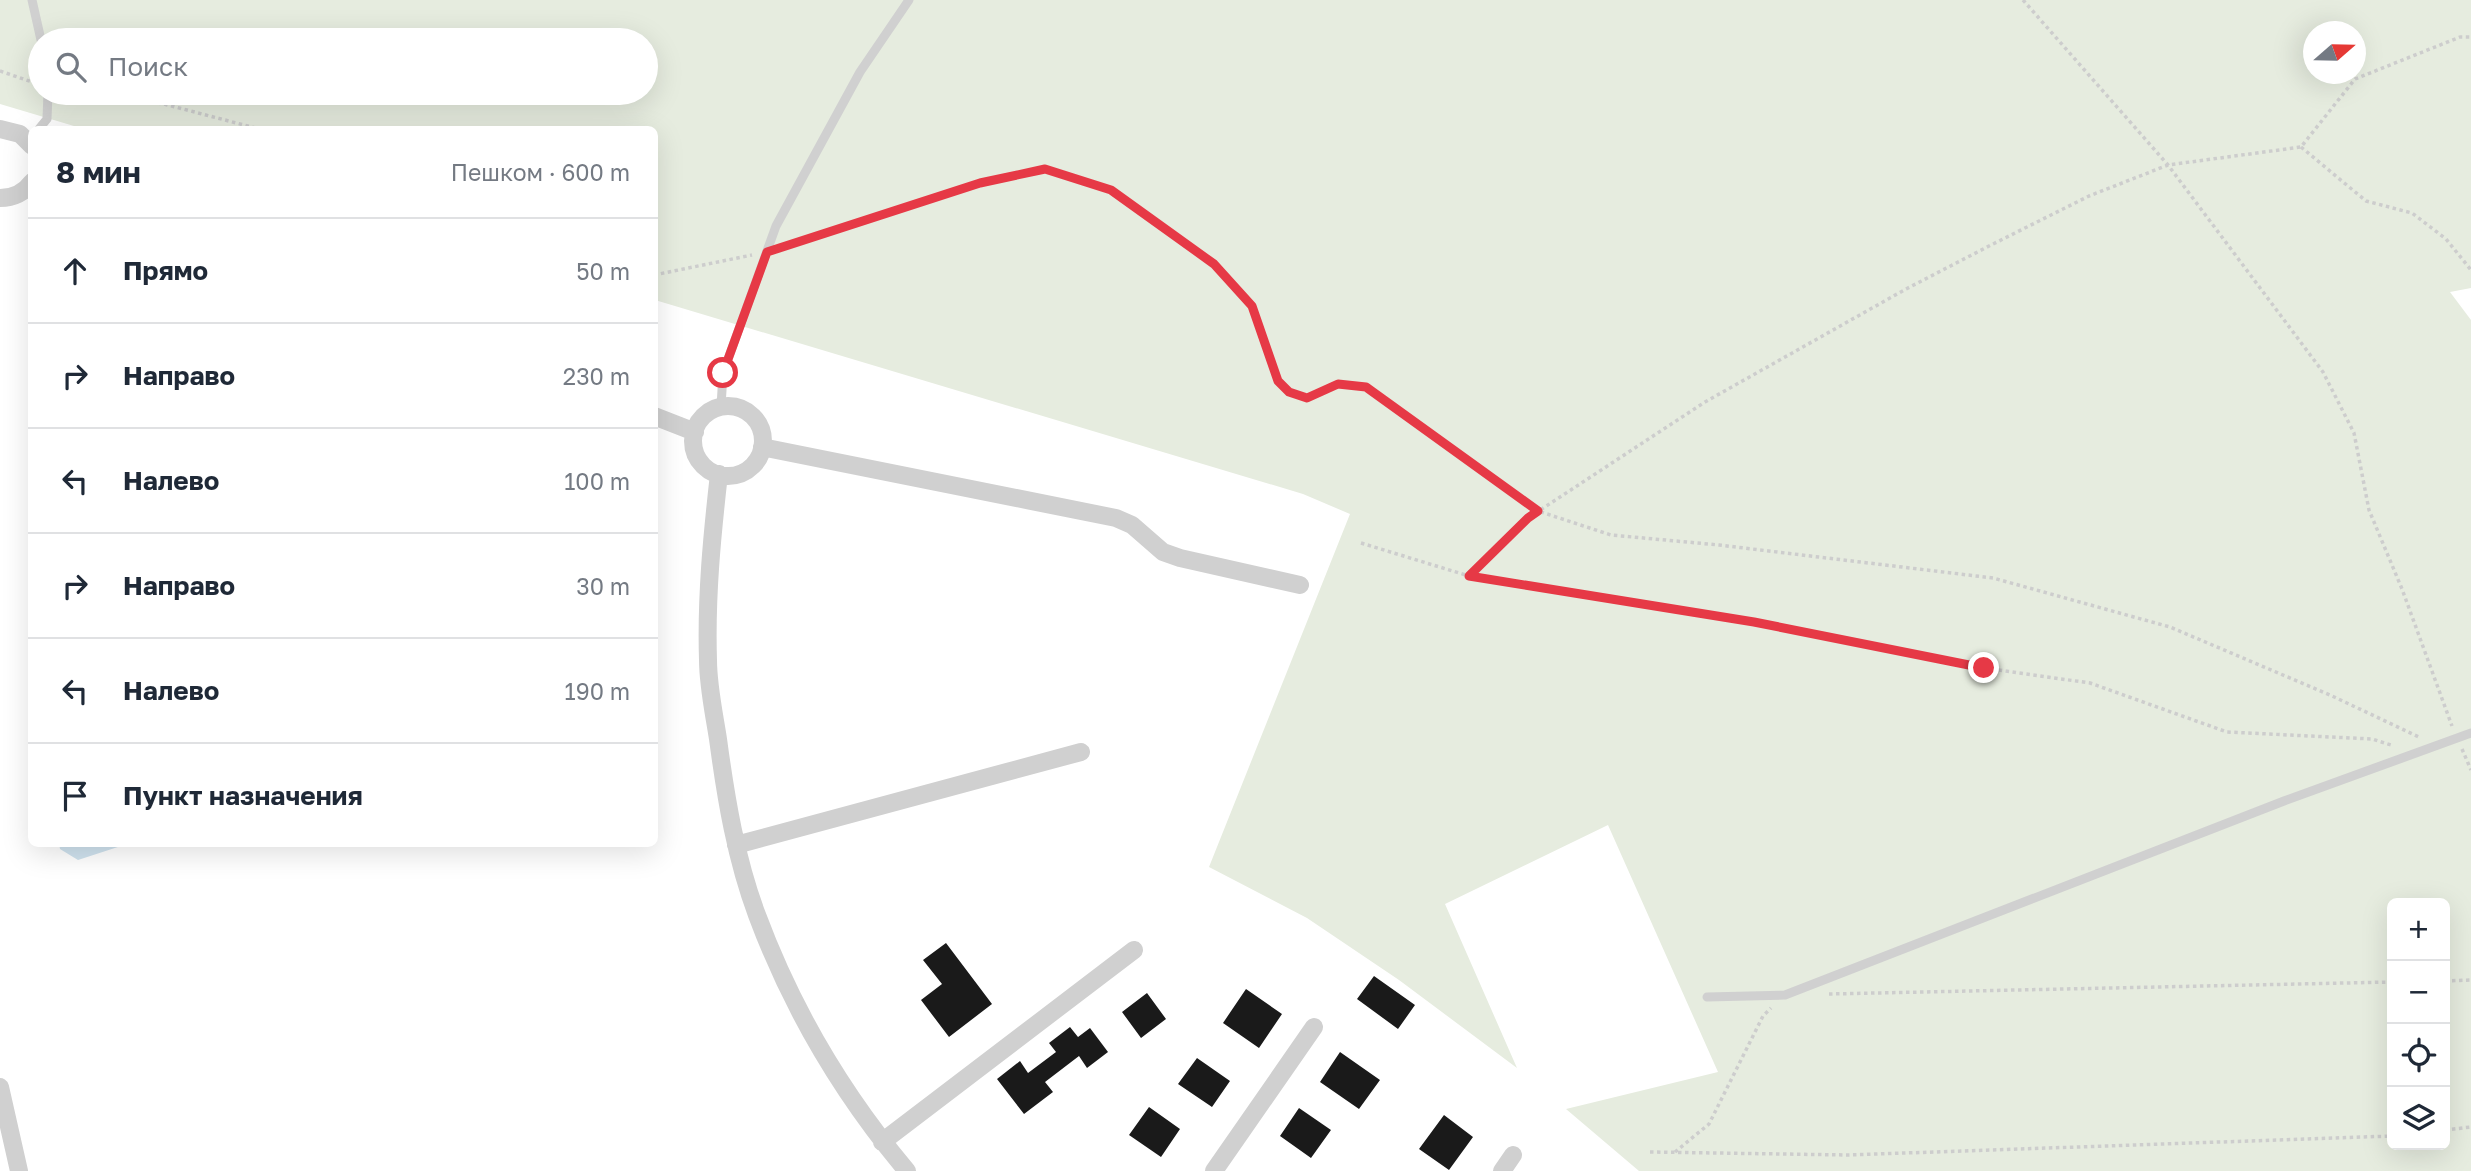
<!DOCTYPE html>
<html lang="ru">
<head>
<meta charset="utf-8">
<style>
  :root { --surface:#fff; --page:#f2f2f3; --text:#1f2937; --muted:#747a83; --line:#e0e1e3 }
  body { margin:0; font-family:"Golos Text",sans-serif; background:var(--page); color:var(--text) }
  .controls { position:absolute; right:21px; bottom:21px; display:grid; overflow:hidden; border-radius:10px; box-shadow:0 7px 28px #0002 }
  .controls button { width:63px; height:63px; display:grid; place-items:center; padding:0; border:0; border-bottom:2px solid var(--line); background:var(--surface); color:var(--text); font:35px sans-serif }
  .compass { position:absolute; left:2303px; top:21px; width:63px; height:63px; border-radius:50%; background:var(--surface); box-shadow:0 7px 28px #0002; rotate:70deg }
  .stop { position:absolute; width:21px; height:21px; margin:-16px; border:5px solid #e63946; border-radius:50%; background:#fff }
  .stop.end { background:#e63946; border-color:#fff; box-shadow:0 2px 7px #0008 }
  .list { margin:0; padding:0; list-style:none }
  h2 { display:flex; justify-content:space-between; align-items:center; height:91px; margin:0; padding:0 28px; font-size:30px }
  h2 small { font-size:23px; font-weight:400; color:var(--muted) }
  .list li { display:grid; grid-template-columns:46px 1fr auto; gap:21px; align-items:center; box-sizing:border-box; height:105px; padding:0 28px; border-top:2px solid var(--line) }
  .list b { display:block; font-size:26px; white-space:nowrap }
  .list em { font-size:23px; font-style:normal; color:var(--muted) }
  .icon { flex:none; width:38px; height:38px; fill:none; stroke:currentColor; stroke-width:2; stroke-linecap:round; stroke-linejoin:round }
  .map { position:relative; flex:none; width:2471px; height:1171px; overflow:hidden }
  .search { position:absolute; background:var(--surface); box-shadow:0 7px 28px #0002; left:28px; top:28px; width:630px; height:77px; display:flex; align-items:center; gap:18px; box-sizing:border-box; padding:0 24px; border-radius:38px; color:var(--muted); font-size:26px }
  .panel { position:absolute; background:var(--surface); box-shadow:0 7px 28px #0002; left:28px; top:126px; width:630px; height:721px; border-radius:10px }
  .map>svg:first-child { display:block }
  .green { fill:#e6ecdf; fill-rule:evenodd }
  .water { fill:#cfe2ee }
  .building { fill:#1a1a1a }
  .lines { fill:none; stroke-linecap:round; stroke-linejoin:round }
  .path { stroke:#cdcdcd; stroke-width:3.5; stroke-dasharray:3.5 3.5; stroke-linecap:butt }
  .lane { stroke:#d0d0d0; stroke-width:9 }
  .street { stroke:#d0d0d0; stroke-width:18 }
  .route { stroke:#e63946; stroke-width:9 }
</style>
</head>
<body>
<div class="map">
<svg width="2471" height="1171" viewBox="0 0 2471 1171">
  <rect width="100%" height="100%" fill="#fff"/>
  <!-- green -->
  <path class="green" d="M0 0H2471V288L2450 292 2471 320V1171H1639L1566 1109 1718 1072 1608 825 1445 904 1517 1068 1399 980 1307 918 1209 867 1350 514 1303 494 655 300 654 130 84 129 0 104ZM2314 32H2356V74H2314ZM40 40H646V93H40ZM2392 903H2445V1145H2392Z"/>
  <!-- water -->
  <path class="water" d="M59 844H127L78 860 60 849Z"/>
  <!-- building -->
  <path class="building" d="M946 943 992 1004 949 1037 921 1000 942 984 923 960Z
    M1374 976 1415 1005 1398 1029 1357 999Z
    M1246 989 1282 1014 1259 1048 1223 1023Z
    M1147 993 1166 1019 1141 1038 1122 1012Z
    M1070 1027 1078 1037 1090 1028 1108 1052 1087 1068 1079 1056 1045 1082 1053 1092 1024 1114 997 1079 1020 1061 1028 1073 1056 1052 1049 1043Z
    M1340 1052 1380 1080 1359 1109 1320 1082Z
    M1197 1058 1230 1081 1212 1107 1178 1084Z
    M1149 1107 1180 1129 1161 1157 1129 1135Z
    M1299 1108 1331 1130 1311 1158 1280 1136Z
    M1444 1115 1473 1137 1449 1170 1419 1149Z"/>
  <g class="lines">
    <!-- path -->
    <path class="path" d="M2023 0 2168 165 2323 372 2354 433 2369 510 2402 589 2452 726
      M0 71 38 84
      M88 93 164 104 263 130
      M2301 147 2366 201 2412 213 2446 239 2471 270
      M783 247 980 183 1045 169 1111 190 1214 264 1252 306 1278 381 1289 392 1307 398 1338 384 1365 387 1538 511 1611 535 1719 545 1993 578 2170 627 2330 695 2421 738
      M654 275 752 255
      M1361 543 1469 576 1754 622 1984 668 2090 683 2227 732 2372 739 2394 746
      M1469 576 1528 518 1705 402 1906 289 1991 245 2089 196 2168 165 2301 147 2355 79 2460 37H2471
      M2462 749 2471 770
      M2445 981 2471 980
      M1829 994 2392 982
      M2445 1130 2471 1127
      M1650 1152 1848 1155 2392 1136
      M1675 1152 1709 1124 1763 1016 1771 1008"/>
    <!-- lane -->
    <path class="lane" d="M32 0 41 40
      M38 130 47 119 48 93
      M721 407 723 373 776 226 860 72 909 0
      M1707 997 1785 995 2284 801 2471 733"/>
    <!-- street -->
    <path class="street" d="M0 129 20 134 32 146
      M0 198C13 198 24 193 32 182
      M693 441a35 35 0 1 1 70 0a35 35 0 1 1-70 0Z
      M654 416 695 432
      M762 447 1116 518 1132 525 1163 552 1180 558 1300 585
      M719 474C712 536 706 597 708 660 708 686 714 713 718 739 726 799 736 859 757 915 792 1009 843 1095 907 1171
      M736 845 1081 752
      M0 1087 19 1171
      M882 1142 1134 950
      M1214 1171 1314 1027
      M1502 1171 1513 1155"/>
  </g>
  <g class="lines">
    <!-- route -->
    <path class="route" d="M723 373 767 252 980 183 1045 169 1111 190 1214 264 1252 306 1278 381 1289 392 1307 398 1338 384 1366 387 1538 511 1528 518 1469 576 1754 622 1984 668"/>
  </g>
</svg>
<div class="controls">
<button>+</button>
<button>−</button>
<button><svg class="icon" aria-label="locate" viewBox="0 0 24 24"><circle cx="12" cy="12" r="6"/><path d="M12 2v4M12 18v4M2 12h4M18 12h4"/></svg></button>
<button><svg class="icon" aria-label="layers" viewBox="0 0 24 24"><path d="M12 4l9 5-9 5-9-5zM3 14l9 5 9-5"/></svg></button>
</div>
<svg class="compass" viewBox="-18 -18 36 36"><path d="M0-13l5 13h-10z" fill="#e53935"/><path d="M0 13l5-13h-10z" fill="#747a83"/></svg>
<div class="stop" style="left:723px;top:373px"></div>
<div class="stop end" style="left:1984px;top:668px"></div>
<div class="search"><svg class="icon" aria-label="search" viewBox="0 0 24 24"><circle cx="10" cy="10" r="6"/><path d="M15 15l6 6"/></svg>Поиск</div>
<section class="panel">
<h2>8 мин<small>Пешком · 600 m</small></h2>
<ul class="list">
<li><svg class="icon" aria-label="ahead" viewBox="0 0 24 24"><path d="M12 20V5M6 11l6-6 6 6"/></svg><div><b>Прямо</b></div><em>50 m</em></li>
<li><svg class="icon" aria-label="right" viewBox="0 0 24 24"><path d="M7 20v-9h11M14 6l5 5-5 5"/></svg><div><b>Направо</b></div><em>230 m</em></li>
<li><svg class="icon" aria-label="left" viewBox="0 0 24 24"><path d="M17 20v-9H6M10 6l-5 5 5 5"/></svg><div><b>Налево</b></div><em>100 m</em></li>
<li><svg class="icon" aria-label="right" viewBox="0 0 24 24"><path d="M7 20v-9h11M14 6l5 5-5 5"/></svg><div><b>Направо</b></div><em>30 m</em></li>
<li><svg class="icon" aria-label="left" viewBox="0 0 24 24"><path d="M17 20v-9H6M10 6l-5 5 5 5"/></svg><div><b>Налево</b></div><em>190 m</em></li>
<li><svg class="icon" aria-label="arrive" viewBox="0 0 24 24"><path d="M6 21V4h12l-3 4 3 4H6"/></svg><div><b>Пункт назначения</b></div></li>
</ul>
</section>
</div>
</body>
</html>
